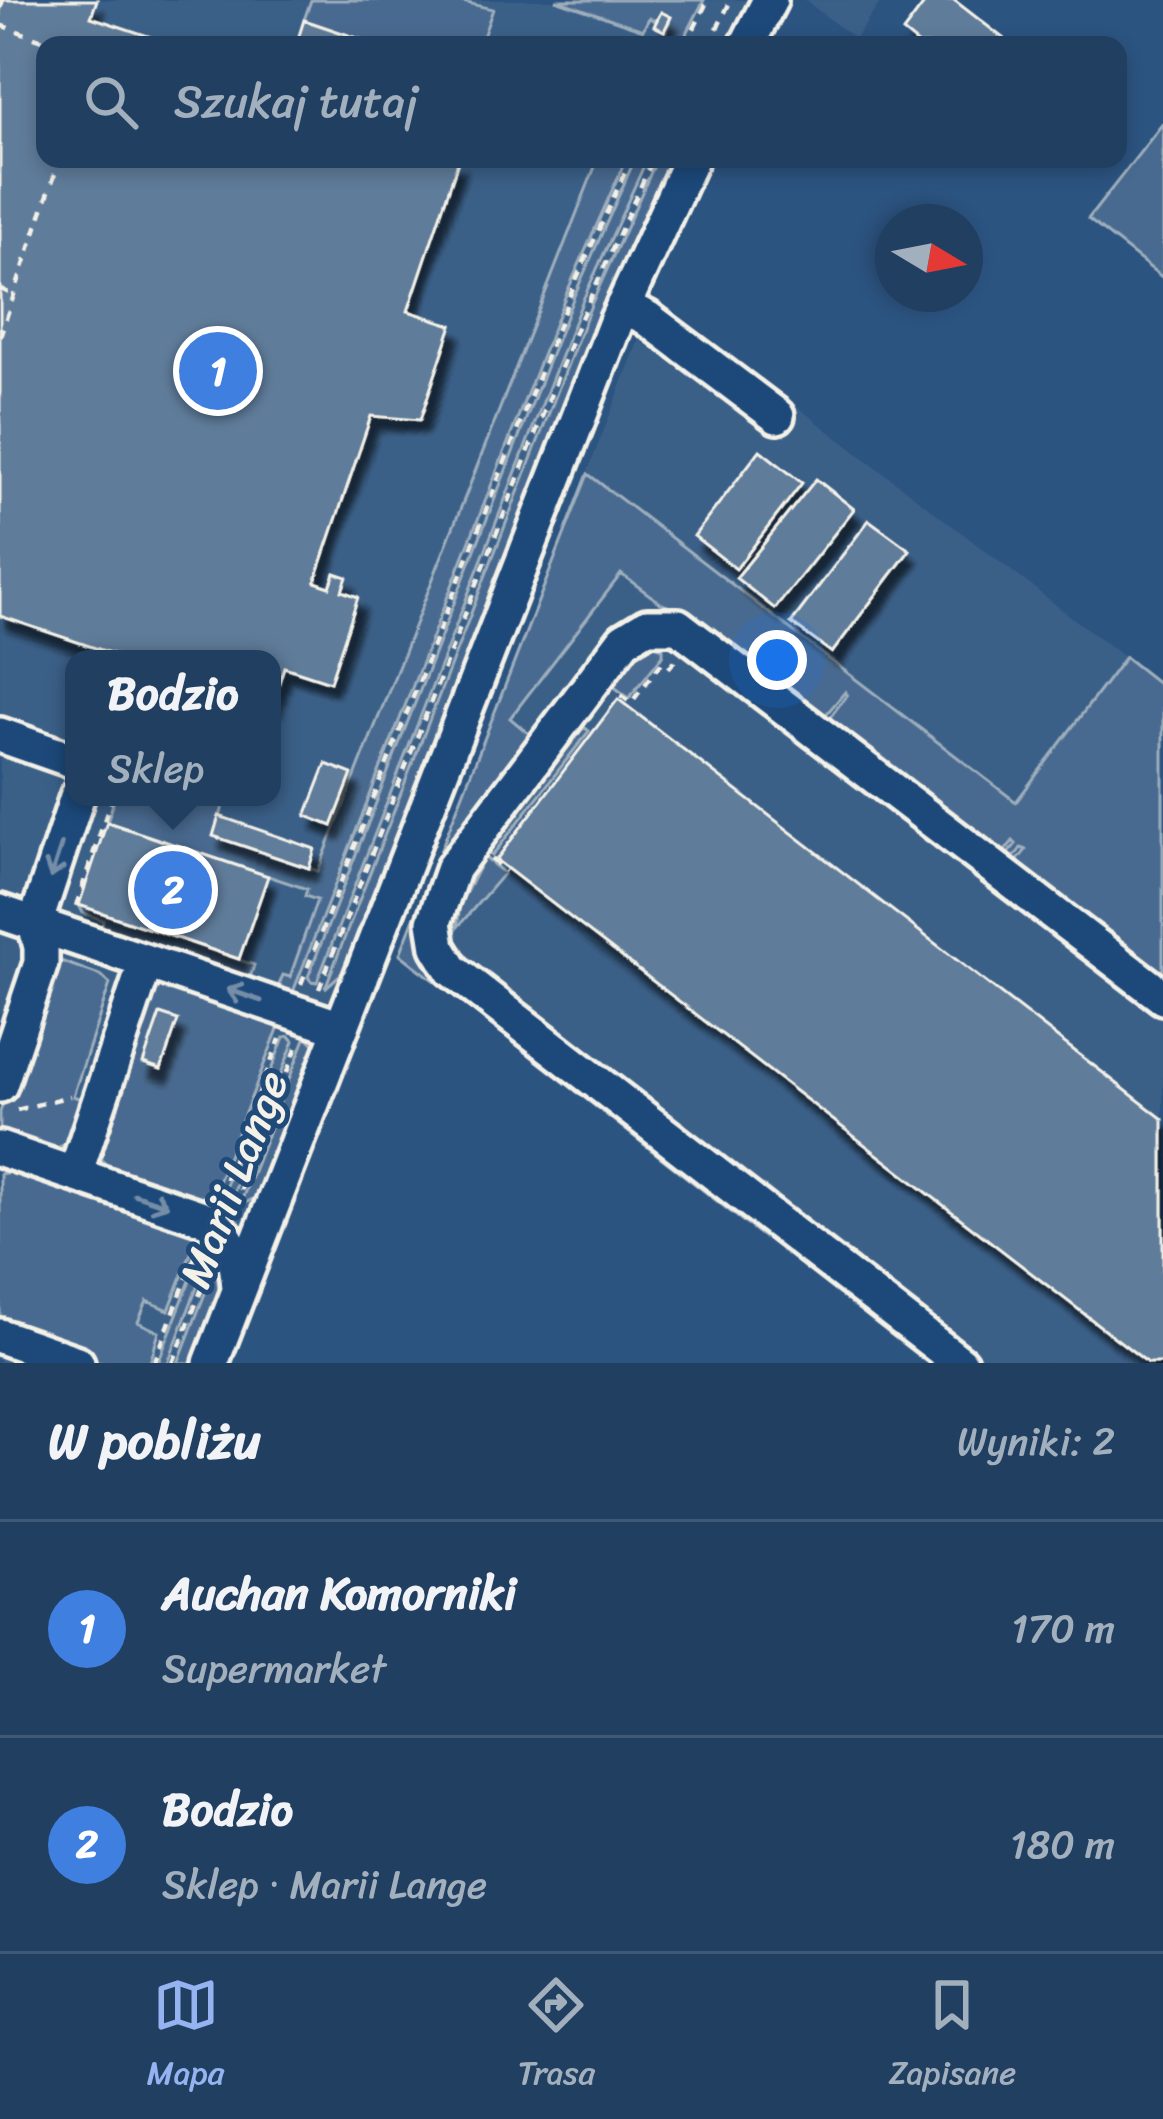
<!DOCTYPE html>
<html lang="pl">
<head>
<meta charset="utf-8">
<style>
  :root { --surface:#213f61; --page:#294667; --text:#f1f3f6; --muted:#a2afbd; --line:#3e5876; --accent:#95b2f1 }
  body { margin:0; font-family:Sriracha,sans-serif; background:var(--page); color:var(--text) }
  .compass { position:absolute; left:875px; top:204px; width:108px; height:108px; border-radius:50%; background:var(--surface); box-shadow:0 6px 18px #0003; rotate:100deg }
  .you { position:absolute; left:777px; top:660px; width:42px; height:42px; margin:-30px; border:9px solid #fff; border-radius:50%; background:#1a73e8; box-shadow:0 0 0 18px #1a73e833 }
  .badge { display:grid; place-items:center; width:78px; height:78px; border-radius:50%; background:var(--accent); color:#fff; font-size:39px; font-weight:700 }
  .pin { position:absolute; translate:-50% -50%; border:6px solid #fff; box-shadow:0 3px 12px #0006 }
  .popup { position:absolute; left:65px; top:650px; width:216px; height:156px; box-sizing:border-box; display:grid; place-content:center; border-radius:24px; background:var(--surface); filter:drop-shadow(0 3px 9px #0005); font-size:39px; white-space:nowrap; color:var(--muted) }
  .popup b { font-size:45px; color:var(--text) }
  .popup::after { content:''; position:absolute; left:50%; top:100%; margin-left:-24px; border:24px solid transparent; border-top-color:var(--surface) }
  .list { margin:0; padding:0; list-style:none }
  h2 { display:flex; justify-content:space-between; align-items:center; height:156px; margin:0; padding:0 48px; font-size:51px }
  h2 small { font-size:39px; font-weight:400; color:var(--muted) }
  .list li { display:grid; grid-template-columns:78px 1fr auto; gap:36px; align-items:center; box-sizing:border-box; height:216px; padding:0 48px; border-top:3px solid var(--line) }
  .list b { display:block; font-size:45px; white-space:nowrap }
  .list p { margin:0; font-size:39px; white-space:nowrap; color:var(--muted) }
  .list em { font-size:39px; font-style:normal; color:var(--muted) }
  .icon { flex:none; width:66px; height:66px; fill:none; stroke:currentColor; stroke-width:2; stroke-linecap:round; stroke-linejoin:round }
  .map { position:relative; flex:none; width:1163px; height:1363px; overflow:hidden }
  .search { position:absolute; background:var(--surface); box-shadow:0 6px 18px #0003; left:36px; right:36px; top:36px; height:132px; display:flex; align-items:center; gap:30px; box-sizing:border-box; padding:0 42px; border-radius:24px; color:var(--muted); font-size:45px }
  .sheet { height:588px; background:var(--surface) }
  nav { display:flex; justify-content:space-around; align-items:center; box-sizing:border-box; height:168px; border-top:3px solid var(--line); background:var(--surface); font-size:33px; color:var(--muted) }
  nav a { display:grid; justify-items:center; gap:6px }
  nav .on { color:var(--accent) }
  .map>svg:first-child { display:block }
  .built { fill:#3b6088; fill-rule:evenodd }
  .green { fill:#496b90; stroke:#9eaebc; stroke-width:3 }
  .building { fill:#5e7b9a; stroke:#f4f1e8; stroke-width:3; filter:url(#shadow) }
  .lines { fill:none; stroke-linecap:round; stroke-linejoin:round }
  .minor-casing { stroke:#f4f1e8; stroke-width:42 }
  .path { stroke:#f4f1e8; stroke-width:4.5; stroke-dasharray:9 9; stroke-linecap:butt }
  .minor { stroke:#1f4a7a; stroke-width:33 }
  .oneway { stroke:#748da6 }
  .labels { text-anchor:middle; dominant-baseline:central; stroke-width:10; stroke-linejoin:round; paint-order:stroke }
  .street-label { font-size:45px; fill:#f4f1e8; stroke:#1f4a7a }
</style>
</head>
<body>
<div class="map">
<svg width="1163" height="1363" viewBox="0 0 1163 1363">
  <defs>
    <filter id="shadow"><feDropShadow dx="7" dy="13" stdDeviation="3" flood-color="#0009"/></filter>
  </defs>
  <rect width="100%" height="100%" fill="#2c5481"/>
  <filter id="ink" filterUnits="userSpaceOnUse"><feTurbulence type="fractalNoise" baseFrequency=".00833" numOctaves="2"/><feDisplacementMap in="SourceGraphic" scale="24" xChannelSelector="R" yChannelSelector="G"/><feConvolveMatrix kernelMatrix="1 2 1 2 8 2 1 2 1" color-interpolation-filters="sRGB"/></filter>
  <g filter="url(#ink)">
    <!-- built -->
    <path class="built" d="M0 0H770L747 45H45V159H691L211 1363H0ZM74 659H272V797H74Z
      M805 0H882L855 39Z
      M639 340 702 386 727 353 1163 687V1363H924L400 954Z"/>
    <!-- green -->
    <path class="green" d="M311 0H454L493 9 480 45H378L304 20Z
      M556 0H704L682 43 664 37 671 17 661 12 656 21 649 18 643 30Z
      M1163 123V278L1088 219Z
      M598 159H626L567 292 293 992 278 987 283 975 290 977 317 900 305 896 307 889 107 822 115 797H226L214 836 318 871Z
      M635 159H647L582 302 317 982 311 981 308 977 574 296Z
      M657 159H676L350 966 325 988 591 305Z
      M588 474 1016 802 1125 657 1163 687V980L1014 865 1026 850 1021 848 1011 862 1005 857 1016 844 1013 841 1002 855 827 721 847 695 845 692 823 718 687 613 662 604 621 574 510 718 528 733 529 743 452 841 441 862 421 946 439 976 768 1231 763 1237 400 954Z
      M654 645 663 648V655L629 698 609 683 633 657Z
      M584 727 589 731 492 856 487 852Z
      M484 857 504 873 457 928 460 904Z
      M79 905 254 965 250 978 102 927 103 920 83 913Z
      M55 959 102 976 110 984 73 1096 87 1101 71 1142 57 1148 0 1131V1112Z
      M163 986 280 1024 210 1202 109 1167 98 1157 149 993Z
      M290 1036 294 1041 232 1197 226 1198 223 1193 284 1037Z
      M306 1036 317 1047 261 1194 239 1207Z
      M20 1170 186 1226 198 1235 169 1310 147 1301 138 1322 159 1332 150 1363H98L0 1329V1174Z
      M200 1255 206 1264 168 1363H158Z
      M216 1265 220 1298 196 1363H178Z"/>
    <!-- building -->
    <path class="building" d="M0 0H97L91 17 175 45H45V159H459L408 311 452 325 420 420 371 416 315 582 330 587 335 573 347 577 342 591 358 597 330 682 284 667 272 705V659H128L0 616Z
      M927 0H954L1012 45H919L903 32Z
      M661 12 671 17 664 31 654 26Z
      M304 20 378 45H296Z
      M760 450 802 483 736 569 694 536Z
      M816 479 854 509 775 609 736 578Z
      M869 520 910 550 832 653 791 623Z
      M618 699 1163 1119V1363H1148L496 860Z
      M326 764 352 774 332 826 306 816Z
      M219 816 315 849 309 868 213 836Z
      M107 822 268 876 239 959 79 905Z
      M160 1014 178 1020 161 1069 143 1063Z"/>
    <g class="lines">
      <defs>
        <path id="minor" d="M747 45 770 0
          M623 306 647 318 777 416
          M0 735 74 761
          M0 912 341 1028
          M0 1085 41 963V947L35 924 77 797
          M0 1149 209 1220C232 1236 237 1261 239 1288
          M75 1174 146 962
          M0 1336 77 1363
          M211 1363 616 322 691 159
          M960 1363 452 970 438 947 434 922 453 868 624 640 647 626H678L1163 997"/>
      </defs>
      <!-- minor casing -->
      <use href="#minor" class="minor-casing"/>
      <!-- path -->
      <path class="path" d="M0 9 3 0
        M0 25 57 45
        M99 45 103 32
        M686 45 708 0
        M709 45 731 0
        M0 289 14 295
        M0 336 60 159
        M621 695 631 703 660 665 667 670 677 658
        M491 859 506 871
        M76 906 112 797
        M301 984 576 280 631 159
        M319 989 577 327 653 159
        M17 1110 70 1096
        M219 1196 280 1039
        M234 1207 298 1044
        M154 1363 199 1246
        M173 1363 208 1273"/>
      <!-- minor -->
      <use href="#minor" class="minor"/>
    </g>
    <!-- one-way arrows -->
    <defs><path id="oneway-shaft" d="M-6 0H5M1.5-3L5.5 0L1.5 3" fill="none" stroke-width="1.6" stroke-linecap="round" stroke-linejoin="round" transform="scale(3)"/></defs>
    <g class="oneway">
      <use href="#oneway-shaft" transform="translate(56 861) rotate(108)"/>
      <use href="#oneway-shaft" transform="translate(244 995) rotate(-161)"/>
      <use href="#oneway-shaft" transform="translate(151 1200) rotate(19)"/>
    </g>
  </g>
  <g class="labels">
    <!-- street labels -->
    <g class="street-label">
      <text transform="translate(234 1179) rotate(-69)">Marii Lange</text>
    </g>
  </g>
</svg>
<svg class="compass" viewBox="-18 -18 36 36"><path d="M0-13l5 13h-10z" fill="#e53935"/><path d="M0 13l5-13h-10z" fill="#a2afbd"/></svg>
<div class="you"></div>
<div class="pin badge" style="left:218px;top:371px;background:#3f7fe0">1</div>
<div class="pin badge" style="left:173px;top:890px;background:#3f7fe0">2</div>
<div class="popup"><b>Bodzio</b>Sklep</div>
<div class="search"><svg class="icon" aria-label="search" viewBox="0 0 24 24"><circle cx="10" cy="10" r="6"/><path d="M15 15l6 6"/></svg>Szukaj tutaj</div>
</div>
<section class="sheet">
<h2>W pobliżu<small>Wyniki: 2</small></h2>
<ul class="list">
<li><span class="badge" style="background:#3f7fe0">1</span><div><b>Auchan Komorniki</b><p>Supermarket</p></div><em>170 m</em></li>
<li><span class="badge" style="background:#3f7fe0">2</span><div><b>Bodzio</b><p>Sklep · Marii Lange</p></div><em>180 m</em></li>
</ul>
</section>
<nav>
<a class="on"><svg class="icon" aria-label="map" viewBox="0 0 24 24"><path d="M3 6l6-2 6 2 6-2v14l-6 2-6-2-6 2zM9 4v14M15 6v14"/></svg>Mapa</a>
<a><svg class="icon" aria-label="directions" viewBox="0 0 24 24"><path d="M12 3l9 9-9 9-9-9zM9 14v-3h6M13 9l2 2-2 2"/></svg>Trasa</a>
<a><svg class="icon" aria-label="saved" viewBox="0 0 24 24"><path d="M7 4h10v16l-5-4-5 4z"/></svg>Zapisane</a>
</nav>
</body>
</html>
